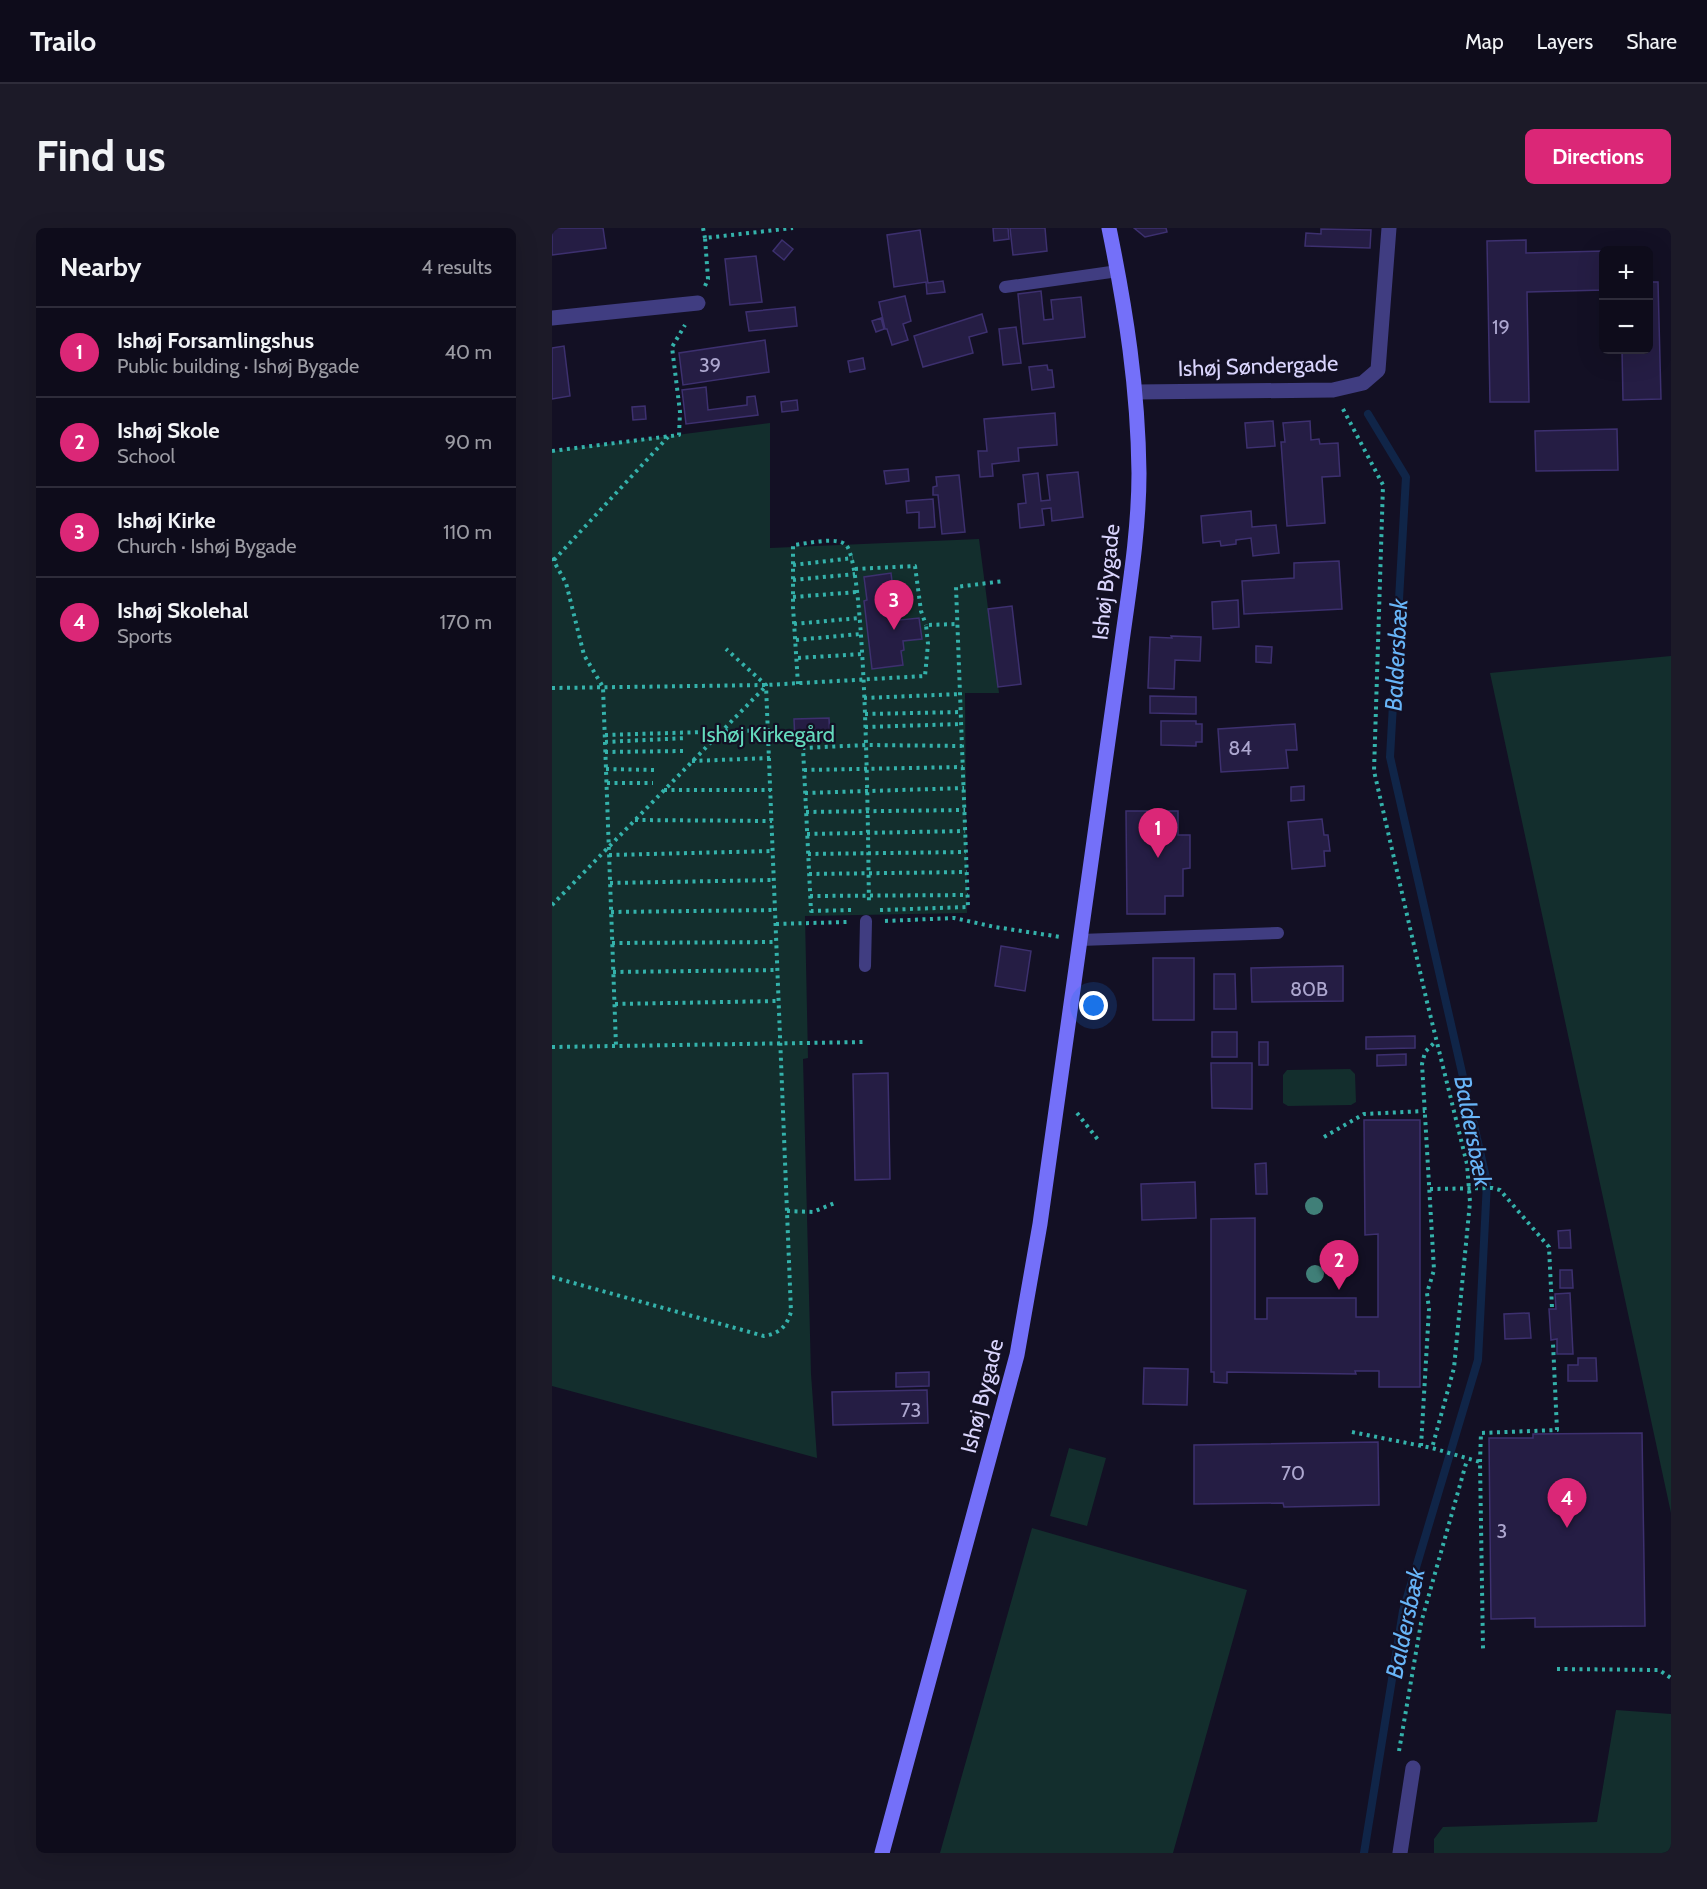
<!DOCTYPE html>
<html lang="en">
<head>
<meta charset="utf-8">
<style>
  :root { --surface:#0e0c1b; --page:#1c1a28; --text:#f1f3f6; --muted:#9b9ba3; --line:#2e2c3a; --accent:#db2777 }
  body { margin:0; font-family:Cabin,sans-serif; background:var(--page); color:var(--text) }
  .controls { position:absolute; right:18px; top:18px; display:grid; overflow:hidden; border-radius:9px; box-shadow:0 6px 24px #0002 }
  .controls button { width:54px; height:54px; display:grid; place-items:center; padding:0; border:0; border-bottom:2px solid var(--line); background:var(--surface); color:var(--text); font:30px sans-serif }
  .you { position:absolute; left:542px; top:778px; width:21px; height:21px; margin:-15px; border:4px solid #fff; border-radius:50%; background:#1a73e8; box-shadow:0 0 0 9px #1a73e833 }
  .badge { display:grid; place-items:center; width:39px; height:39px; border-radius:50%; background:var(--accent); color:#fff; font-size:20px; font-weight:700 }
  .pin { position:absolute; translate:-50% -50px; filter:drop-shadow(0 2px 3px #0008) }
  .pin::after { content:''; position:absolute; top:32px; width:21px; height:18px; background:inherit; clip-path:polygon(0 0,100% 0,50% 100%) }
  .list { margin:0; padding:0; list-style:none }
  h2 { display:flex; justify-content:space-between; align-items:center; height:78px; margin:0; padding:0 24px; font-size:26px }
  h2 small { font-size:20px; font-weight:400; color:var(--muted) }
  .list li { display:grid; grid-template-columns:39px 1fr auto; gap:18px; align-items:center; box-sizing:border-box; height:90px; padding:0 24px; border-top:2px solid var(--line) }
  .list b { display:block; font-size:22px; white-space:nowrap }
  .list p { margin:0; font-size:20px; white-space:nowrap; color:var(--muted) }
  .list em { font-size:20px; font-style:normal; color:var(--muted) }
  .map { position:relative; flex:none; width:1119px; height:1625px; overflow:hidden; border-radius:9px }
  header { display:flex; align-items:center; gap:36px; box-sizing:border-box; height:84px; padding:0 30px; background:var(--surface); border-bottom:2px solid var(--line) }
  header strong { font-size:28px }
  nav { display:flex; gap:33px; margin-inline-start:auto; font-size:21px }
  .intro { display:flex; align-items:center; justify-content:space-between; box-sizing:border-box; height:144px; padding:0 36px }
  h1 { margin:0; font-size:42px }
  .button { padding:15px 27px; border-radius:9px; background:var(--accent); color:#fff; font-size:21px; font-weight:700 }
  main { display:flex; gap:36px; padding:0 36px }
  aside { flex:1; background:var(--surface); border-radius:9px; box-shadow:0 6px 24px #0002 }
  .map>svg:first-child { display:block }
  .green { fill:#132e2d }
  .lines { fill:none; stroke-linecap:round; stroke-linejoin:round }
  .stream { stroke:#102548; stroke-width:8 }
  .building { fill:#251d44; stroke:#3d306f; stroke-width:1.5 }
  .path { stroke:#34b2ab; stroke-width:4; stroke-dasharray:3 4.5; stroke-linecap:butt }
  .lane { stroke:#403d81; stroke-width:12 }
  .street { stroke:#403d81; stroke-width:15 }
  .secondary { stroke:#7470f9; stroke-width:15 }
  .tree { fill:#407f78 }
  .labels { text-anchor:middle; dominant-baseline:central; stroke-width:4.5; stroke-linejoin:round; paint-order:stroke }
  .number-label { font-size:20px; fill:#ada7cf }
  .street-label { font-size:22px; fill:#dad5fd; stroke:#131024 }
  .park-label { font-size:22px; fill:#64dabd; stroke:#131024 }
  .water-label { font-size:24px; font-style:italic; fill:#68b5f8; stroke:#131024 }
</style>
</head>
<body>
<header>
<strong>Trailo</strong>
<nav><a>Map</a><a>Layers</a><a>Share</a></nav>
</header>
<div class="intro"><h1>Find us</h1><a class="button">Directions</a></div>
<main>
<aside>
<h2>Nearby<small>4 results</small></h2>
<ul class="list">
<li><span class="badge">1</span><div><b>Ishøj Forsamlingshus</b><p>Public building · Ishøj Bygade</p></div><em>40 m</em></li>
<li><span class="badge">2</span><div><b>Ishøj Skole</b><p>School</p></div><em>90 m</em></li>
<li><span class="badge">3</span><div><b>Ishøj Kirke</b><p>Church · Ishøj Bygade</p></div><em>110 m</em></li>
<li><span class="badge">4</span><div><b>Ishøj Skolehal</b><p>Sports</p></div><em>170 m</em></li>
</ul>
</aside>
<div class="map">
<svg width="1119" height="1625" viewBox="0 0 1119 1625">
  <rect width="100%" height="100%" fill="#131024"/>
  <!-- green -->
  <path class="green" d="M218 195V320L427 311 447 465H413L415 685 253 688 256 830 251 831 259 1146 265 1230 0 1158V223Z
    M1119 428V1285L938 445Z
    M798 841 803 846 804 874 799 877 736 878 731 875V847L735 842Z
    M517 1220 554 1230 535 1298 498 1288Z
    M480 1300 695 1362 621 1625H388Z
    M1064 1482 1119 1486V1625H882V1611L891 1599 1045 1594Z"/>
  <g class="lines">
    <!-- stream -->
    <path class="stream" d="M812 1625 851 1383 926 1132 935 954 838 529 854 249 816 186"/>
  </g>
  <!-- building -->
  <path class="building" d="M0 0H51L54 20 0 27Z
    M441 0H456L457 11 442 13Z
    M458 0H493L495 23 461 27Z
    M582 0H614L615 4 593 9Z
    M769 1 819 2 818 20 753 18 754 5 769 6Z
    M368 2 376 55 391 53 393 64 375 66 374 54 342 59 335 7Z
    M230 12 241 21 232 32 221 23Z
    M974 12V25L1052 23V62L975 64 977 174H938L935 13Z
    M204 28 210 74 178 77 173 31Z
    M1096 54H1106L1109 171 1071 172 1070 122H1096Z
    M489 63 492 92 501 91 499 72 529 69 533 109 471 116 466 66Z
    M353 68 359 93 351 96 356 112 340 117 335 101H333L327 74Z
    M243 79 245 98 197 103 194 84Z
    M430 86 435 104 417 109 421 125 371 139 362 108Z
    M329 90 332 101 324 104 320 93Z
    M464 99 469 135 451 137 447 101Z
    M213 112 217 144 131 157 127 125Z
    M12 118 18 168 0 171V120Z
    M311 130 313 141 298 144 296 133Z
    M495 137 496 142H500L502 159 480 162 477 139Z
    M154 159 156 182 195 177V169L203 168 206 187 134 196 130 162Z
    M245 172 246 182 230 184 229 174Z
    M93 178 94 191 81 192 80 179Z
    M503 185 505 217 466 220 467 233 440 236 441 248 428 249 426 223H435L432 191Z
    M721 193 723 218 695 220 693 195Z
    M758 193 759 212 767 211 768 216 786 215 788 248 770 249 773 295 735 298 729 214H733L731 195Z
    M1065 201 1066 242 984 243 983 203Z
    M356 241 357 253 334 256 332 243Z
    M526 244 531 289 500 293 499 280 490 281 492 297 468 300 466 276 474 275 471 247 486 245 489 273 498 272 495 247Z
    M407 247 413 304 390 306 386 267H381V259L385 258 384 249Z
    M381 271 383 299 367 300V284L355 285 354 273Z
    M699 283 700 299 724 297 727 325 701 328 699 310 684 312V316L669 318 668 313 651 315 649 288Z
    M787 333 790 381 692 386 690 353 742 350V335Z
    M339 345 342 369 346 368 348 392 367 390 370 411 351 413 352 422 349 423 351 437 320 441 312 373 315 372 312 349Z
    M686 372 687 399 661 401 660 374Z
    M460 378 469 456 446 459 436 381Z
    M619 408 649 409 648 433 623 432 622 461 596 460 598 409 620 410Z
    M704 418 720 419 719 435 704 434Z
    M598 468 644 469V486L598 485Z
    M277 490 278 512 243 514 242 491Z
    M609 493H644V496H650V514H644V518L609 517Z
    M743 496 745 522H734L736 540 669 544 666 501Z
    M752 558V572L739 573V559Z
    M574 583H626V607H638V640L631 641V668H613V686H575Z
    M770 591 772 607H776L778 623H772L773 638 740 641 736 594Z
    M449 718 479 723 473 763 443 758Z
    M601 730H642V792H601Z
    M791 738V773L700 774 699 740Z
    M662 746H683L684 781H662Z
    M660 804H685V829H660Z
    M863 808V820L814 821V809Z
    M707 814H716V837H707Z
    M854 826V837L825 838V827Z
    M659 835H700V881L660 880Z
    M336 845 338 951 303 952 301 846Z
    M812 892H868V1159H827V1143H803L804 1146 675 1144V1155L662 1154V1144H659V991L703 990V1091H715V1070H804V1089H826V1006L813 1007Z
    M714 935 715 966H704L703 936Z
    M643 954 644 990 590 992 589 956Z
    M1018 1002 1019 1020H1007L1006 1003Z
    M1008 1042H1020L1021 1060H1008Z
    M1018 1065 1021 1126H1005V1111L999 1112 997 1081H1004L1003 1066Z
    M977 1085 979 1110 953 1111 952 1086Z
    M1026 1130H1044L1045 1153H1016V1137H1026Z
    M592 1140 636 1141 635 1177 591 1176Z
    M377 1144V1158L344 1159V1145Z
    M375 1162 376 1195 281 1197 280 1164Z
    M1090 1205 1093 1398 983 1399V1390L939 1391 937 1210H981V1206Z
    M826 1214 827 1277 732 1279 731 1275 642 1276V1217Z"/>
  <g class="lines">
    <!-- path -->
    <path class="path" d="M151 0 153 10
      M153 58 156 51 153 10 241 0
      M791 181 831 257 822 543 875 774 915 936 918 974 902 1140 880 1220
      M0 223 127 207 128 184 120 119 133 97
      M0 330 14 355 32 427 51 459 64 818
      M2 332 116 209
      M241 337 301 330
      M303 341 363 338 369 383 374 397
      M241 352 303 346
      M241 369 305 364
      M242 396 307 390
      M244 412 308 406
      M246 430 310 426
      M246 456 241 379V317C254 316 285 308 294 317 315 338 316 628 317 675
      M0 460 214 457 373 448 376 416 374 397 406 396
      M312 470 409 466
      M313 486 410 484
      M313 499 410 496
      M53 507 216 502
      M53 514 134 510
      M53 524 132 523
      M140 533 218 530
      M54 541 102 542
      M252 542 411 539
      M55 555H101
      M112 562H219
      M253 565 412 560
      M254 584 413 582
      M83 592 220 593
      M255 606 413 603
      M256 626 414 624
      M57 627 221 623
      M257 646 415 644
      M58 655 222 652
      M258 668 416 667
      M0 677 214 458
      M299 682 259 683 251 520 314 517 410 518
      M328 682 416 679 404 359 452 353
      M59 684 223 682
      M333 693 402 690 443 699 509 709
      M224 696 295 694
      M60 715 225 714
      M61 744 226 742
      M63 776 227 773
      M0 819 314 814
      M525 885 547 913
      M772 909 812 886 873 883
      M878 961 940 960 948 962 997 1019 1000 1080
      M235 983 261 984 285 974
      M0 1049 212 1108C228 1105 234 1099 239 1084L214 457 174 421
      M800 1204 880 1220 928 1234 931 1421
      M869 1218 877 1081 875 1065 882 1042 870 836 873 824 884 813
      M928 1234 929 1205 1005 1202 1001 1115
      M1005 1441 1107 1442 1119 1450
      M847 1523 869 1395 915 1232"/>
    <!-- lane -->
    <path class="lane" d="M453 59 566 43
      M528 712 726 705
      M313 738 314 693"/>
    <!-- street -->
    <path class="street" d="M0 90 146 75
      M584 164 781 162 811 155 826 142 837 0
      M848 1625 861 1540"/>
    <!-- secondary -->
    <path class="secondary" d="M330 1625 465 1127 488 996 568 428C576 368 587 306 587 245 586 160 574 83 557 0"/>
  </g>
  <!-- trees -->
  <g class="tree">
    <circle cx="762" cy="978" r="9"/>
    <circle cx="763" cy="1046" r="9"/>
  </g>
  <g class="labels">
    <!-- number labels -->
    <g class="number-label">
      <text x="949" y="99">19</text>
      <text x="158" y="137">39</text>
      <text x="688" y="520">84</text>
      <text x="757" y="761">80B</text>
      <text x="359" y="1182">73</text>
      <text x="741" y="1245">70</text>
      <text x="950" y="1303">3</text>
    </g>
    <!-- street labels -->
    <g class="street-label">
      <text transform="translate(706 138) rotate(-2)">Ishøj Søndergade</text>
      <text transform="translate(554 354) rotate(-84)">Ishøj Bygade</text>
      <text transform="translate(430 1168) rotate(-76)">Ishøj Bygade</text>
    </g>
    <!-- park labels -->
    <g class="park-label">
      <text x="216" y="506">Ishøj Kirkegård</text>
    </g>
    <!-- water labels -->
    <g class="water-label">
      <text transform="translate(844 427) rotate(-87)">Baldersbæk</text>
      <text transform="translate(921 903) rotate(79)">Baldersbæk</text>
      <text transform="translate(853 1395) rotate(-78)">Baldersbæk</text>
    </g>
  </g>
</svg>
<div class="controls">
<button>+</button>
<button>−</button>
</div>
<div class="you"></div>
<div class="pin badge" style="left:606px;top:630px">1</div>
<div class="pin badge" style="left:787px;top:1062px">2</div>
<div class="pin badge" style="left:342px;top:402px">3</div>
<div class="pin badge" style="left:1015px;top:1300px">4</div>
</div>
</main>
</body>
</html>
